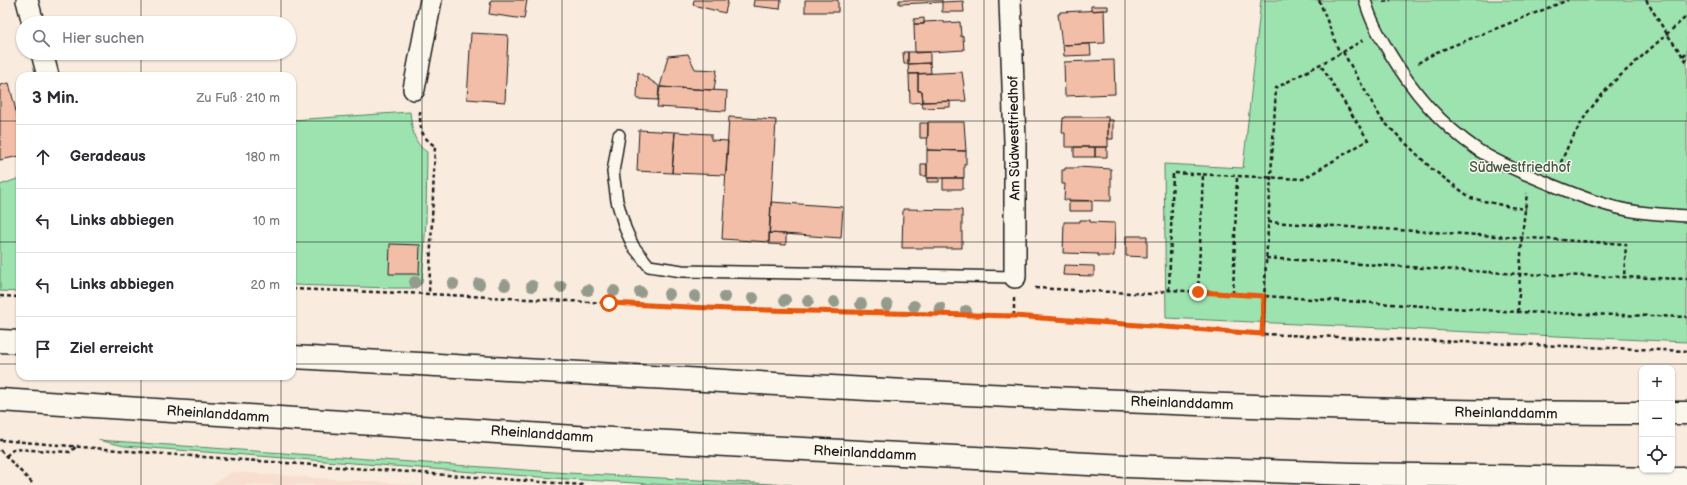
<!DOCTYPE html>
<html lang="de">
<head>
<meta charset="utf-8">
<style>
  :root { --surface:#fff; --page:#f7f7f7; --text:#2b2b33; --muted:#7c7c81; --line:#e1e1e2 }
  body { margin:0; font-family:"Balsamiq Sans",sans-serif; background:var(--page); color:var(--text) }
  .controls { position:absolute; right:12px; bottom:12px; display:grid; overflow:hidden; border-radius:8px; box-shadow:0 1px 3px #0004 }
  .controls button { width:36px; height:36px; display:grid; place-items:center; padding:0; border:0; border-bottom:1px solid var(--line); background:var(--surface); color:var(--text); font:20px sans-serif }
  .stop { position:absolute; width:12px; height:12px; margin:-9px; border:3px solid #ea580c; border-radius:50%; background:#fff }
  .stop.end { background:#ea580c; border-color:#fff; box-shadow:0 1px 4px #0008 }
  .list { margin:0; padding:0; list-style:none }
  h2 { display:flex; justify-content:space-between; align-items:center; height:52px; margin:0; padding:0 16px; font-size:17px }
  h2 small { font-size:13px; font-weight:400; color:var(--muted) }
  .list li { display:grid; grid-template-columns:26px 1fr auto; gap:12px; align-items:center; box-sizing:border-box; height:64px; padding:0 16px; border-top:1px solid var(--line) }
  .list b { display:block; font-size:15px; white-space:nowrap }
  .list em { font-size:13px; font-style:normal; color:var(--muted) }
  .icon { flex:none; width:22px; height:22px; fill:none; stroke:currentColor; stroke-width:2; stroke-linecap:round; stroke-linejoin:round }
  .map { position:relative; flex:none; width:1687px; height:485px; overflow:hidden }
  .search { position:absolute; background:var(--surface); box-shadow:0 1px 3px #0004; left:16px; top:16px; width:280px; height:44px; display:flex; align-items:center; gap:10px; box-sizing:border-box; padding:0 14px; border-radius:22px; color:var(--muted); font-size:15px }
  .panel { position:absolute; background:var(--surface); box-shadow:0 1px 3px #0004; left:16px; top:72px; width:280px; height:308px; border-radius:12px }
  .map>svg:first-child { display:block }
  .built { fill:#f7dece }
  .green { fill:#9de3af; stroke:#5c8066 }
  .building { fill:#f3bea7; stroke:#1c1c1c }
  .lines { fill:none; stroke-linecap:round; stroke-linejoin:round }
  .lane-casing { stroke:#1c1c1c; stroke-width:14 }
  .street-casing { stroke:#1c1c1c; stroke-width:24 }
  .primary-casing { stroke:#1c1c1c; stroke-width:25 }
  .highway-casing { stroke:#1c1c1c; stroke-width:25 }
  .path { stroke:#1c1c1c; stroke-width:2.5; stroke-dasharray:4 3; stroke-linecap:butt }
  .lane { stroke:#fbf7ec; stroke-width:11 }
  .street { stroke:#fbf7ec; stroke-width:21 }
  .primary { stroke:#fbf7ec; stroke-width:22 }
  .highway { stroke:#fbf7ec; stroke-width:22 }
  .tree { fill:#959b8c }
  .route { stroke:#ea580c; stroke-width:5 }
  .grid { fill:none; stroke:#1c1c1c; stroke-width:1; stroke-opacity:0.55 }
  .labels { text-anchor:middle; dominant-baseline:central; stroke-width:3; stroke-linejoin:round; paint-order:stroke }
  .street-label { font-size:14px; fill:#1c1c1c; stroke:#fbf7ec }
  .park-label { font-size:14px; fill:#435848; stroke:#fbf7ec }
</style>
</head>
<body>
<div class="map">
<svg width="1687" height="485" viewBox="0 0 1687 485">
  <rect width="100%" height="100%" fill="#f9ecde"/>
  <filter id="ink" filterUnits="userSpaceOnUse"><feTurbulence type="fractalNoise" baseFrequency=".025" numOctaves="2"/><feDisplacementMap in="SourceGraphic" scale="8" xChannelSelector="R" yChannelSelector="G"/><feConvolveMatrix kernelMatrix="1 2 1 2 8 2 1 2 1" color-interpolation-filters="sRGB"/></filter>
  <g filter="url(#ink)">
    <!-- built -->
    <path class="built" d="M232 472 421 485H212Z"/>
    <!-- green -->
    <path class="green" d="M1261 0H1687V342L1166 318 1164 164 1243 168Z
      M410 112C412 128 413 143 427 152L426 221 422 283 416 288H391L292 285V120Z
      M20 178V292L0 291V185Z
      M98 440 568 473 792 485H669L567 479 124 446Z"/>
    <!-- building -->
    <path class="building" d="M491 0H527L524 19 489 14Z
      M694 0H728L725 13 693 5Z
      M754 0H781L780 9 753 6Z
      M805 0H838V12H805Z
      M899 0H942V2L899 4Z
      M963 1 964 12H942V2Z
      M1091 6H1108V10L1091 11Z
      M1104 10 1105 43 1062 45 1058 14H1060V12Z
      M924 18V24H914V19Z
      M944 21V23L960 22 961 37 963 36 964 50 915 53 914 24H924V22Z
      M471 33 508 35 505 102 467 99Z
      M1090 44 1091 55 1064 56 1063 45Z
      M903 52H908V64H904Z
      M908 52H930V63L908 64Z
      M688 54 695 69 717 70 714 90 660 87 668 56Z
      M1114 60 1115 94 1065 96 1064 62Z
      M930 63 931 73 909 74 908 64Z
      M638 72 659 86 658 100 637 99Z
      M962 72 966 101 923 102 922 91H918V74Z
      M909 74H918V91H922L923 102 910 103Z
      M9 83 20 127V156L0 160V85Z
      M660 87 727 91 726 111 657 107Z
      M950 101V107L923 108 922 102Z
      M729 117 776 120 769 242 722 239Z
      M1065 117H1108V147H1065V133H1062L1063 118H1065Z
      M1108 120H1113V139H1108Z
      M928 122H964L966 151 927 150Z
      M920 123H928V138H920Z
      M639 130 675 132 672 173 637 171Z
      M675 132 711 134V140L728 141 726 175 672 173Z
      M1074 147H1095V157H1074Z
      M1095 147H1107V157H1095Z
      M927 150 966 151V164H964V178H927Z
      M921 164H927V176H921Z
      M1078 167 1111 169V201L1064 200 1065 184H1062V170H1065V168H1078Z
      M927 178H939V182H927Z
      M943 178H963V189H943Z
      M1069 201H1092V211H1069Z
      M771 202 843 207 841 238 769 233Z
      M903 209 962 210V248H902Z
      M1080 220H1090V222L1115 223 1114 256H1098V254L1063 253 1064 222H1080Z
      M769 233 786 234V245L769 244Z
      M1126 236H1147V257L1126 256Z
      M390 244 420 245 419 274H389Z
      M1064 265 1094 266V276L1063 275Z"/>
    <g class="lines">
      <defs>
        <path id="lane" d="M1365 0C1370 19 1379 35 1389 52 1413 92 1439 123 1478 150 1497 163 1530 176 1552 185 1579 196 1609 208 1639 212 1655 214 1671 215 1687 216
          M619 135 613 172 617 201 625 228 633 246 649 266 682 271 1015 277"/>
        <path id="street" d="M27 0 33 23
          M1010 0 1015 142V277
          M42 53 48 76
          M414 89 431 0"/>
        <path id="primary" d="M1664 479H1687"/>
        <path id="highway" d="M0 341 20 342
          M292 357C742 381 1192 413 1642 413
          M0 400 575 437 1127 466 1352 474 1664 479
          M1672 413H1687"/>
      </defs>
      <!-- lane casing -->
      <use href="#lane" class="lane-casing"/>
      <!-- street casing -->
      <use href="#street" class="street-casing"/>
      <!-- primary casing -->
      <use href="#primary" class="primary-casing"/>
      <!-- highway casing -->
      <use href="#highway" class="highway-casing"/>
      <!-- path -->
      <path class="path" d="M1319 0 1340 54
        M1646 0 1667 34 1687 62
        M1383 2 1391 0
        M1343 52 1382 120 1432 169 1471 198 1510 207 1526 209
        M1683 56 1687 52
        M1418 63 1437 52 1568 0
        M420 111C420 128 420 136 435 146L429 294
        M1558 169 1569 144 1587 113 1611 84 1687 16
        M1268 222 1626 244 1624 277
        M1266 258 1520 274 1687 279
        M1035 288 1150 294 1169 290 1518 312 1687 317
        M292 289 429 294 729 309 1014 316 1262 334 1687 351
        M1169 290 1173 173 1303 179 1368 140 1320 64
        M1198 292 1203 175
        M1233 294 1237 177
        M0 296 20 297
        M1518 312 1522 236 1527 193
        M1014 316V298
        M1262 334 1276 88 1343 52 1363 40
        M0 440 164 454 583 485
        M0 450 34 485
        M6 456 14 449 70 452 78 445"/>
      <!-- lane -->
      <use href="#lane" class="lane"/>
      <!-- street -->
      <use href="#street" class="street"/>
      <!-- primary -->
      <use href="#primary" class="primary"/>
      <!-- highway -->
      <use href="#highway" class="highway"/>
    </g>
    <!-- trees -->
    <g class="tree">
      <circle cx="415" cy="282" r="6"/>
      <circle cx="453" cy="284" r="6"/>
      <circle cx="479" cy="284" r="6"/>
      <circle cx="505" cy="285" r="6"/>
      <circle cx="532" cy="286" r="6"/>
      <circle cx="561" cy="287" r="6"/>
      <circle cx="588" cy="290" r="6"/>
      <circle cx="614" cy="291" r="6"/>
      <circle cx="640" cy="292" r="6"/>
      <circle cx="669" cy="294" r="6"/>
      <circle cx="695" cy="296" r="6"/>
      <circle cx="725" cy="297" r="6"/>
      <circle cx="753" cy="298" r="6"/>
      <circle cx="785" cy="300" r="6"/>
      <circle cx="808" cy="301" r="6"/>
      <circle cx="834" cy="302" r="6"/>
      <circle cx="861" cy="304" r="6"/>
      <circle cx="887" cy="305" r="6"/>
      <circle cx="914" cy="306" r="6"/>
      <circle cx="940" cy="308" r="6"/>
      <circle cx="966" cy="311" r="6"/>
    </g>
  </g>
  <g class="lines" filter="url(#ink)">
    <!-- route -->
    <path class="route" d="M609 303 729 309 1014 316 1262 334 1264 296 1198 292"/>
  </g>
  <!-- grid -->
  <path class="grid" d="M141 0V23M281 0V23M422 0V485M562 0V485M703 0V485M844 0V485M984 0V485M1125 0V485M1265 0V485M1406 0V485M1546 0V485M141 53V76M281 53V76M0 121H20M292 121H1687M0 242H20M292 242H1687M0 364H20M292 364H1687M141 376V485M281 376V485"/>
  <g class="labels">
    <!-- street labels -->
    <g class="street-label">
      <text transform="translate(1014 138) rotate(-91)">Am Südwestfriedhof</text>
      <text transform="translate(1182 403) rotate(2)">Rheinlanddamm</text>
      <text transform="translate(1506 413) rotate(1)">Rheinlanddamm</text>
      <text transform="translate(218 414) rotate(4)">Rheinlanddamm</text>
      <text transform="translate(542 434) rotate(4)">Rheinlanddamm</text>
      <text transform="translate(865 453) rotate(3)">Rheinlanddamm</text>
    </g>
    <!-- park labels -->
    <g class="park-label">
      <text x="1520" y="167">Südwestfriedhof</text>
    </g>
  </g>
</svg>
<div class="controls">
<button>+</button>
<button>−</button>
<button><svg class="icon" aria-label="locate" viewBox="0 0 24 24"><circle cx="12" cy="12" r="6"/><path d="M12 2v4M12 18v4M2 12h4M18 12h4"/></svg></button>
</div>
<div class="stop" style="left:609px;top:303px"></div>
<div class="stop end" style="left:1198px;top:292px"></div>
<div class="search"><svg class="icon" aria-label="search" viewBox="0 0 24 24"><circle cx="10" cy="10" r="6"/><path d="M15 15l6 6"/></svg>Hier suchen</div>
<section class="panel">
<h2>3 Min.<small>Zu Fuß · 210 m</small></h2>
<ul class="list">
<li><svg class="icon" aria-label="ahead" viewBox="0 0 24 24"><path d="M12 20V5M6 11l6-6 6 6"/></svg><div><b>Geradeaus</b></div><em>180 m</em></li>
<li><svg class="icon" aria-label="left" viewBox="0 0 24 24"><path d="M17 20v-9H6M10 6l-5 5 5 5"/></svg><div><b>Links abbiegen</b></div><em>10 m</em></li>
<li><svg class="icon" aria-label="left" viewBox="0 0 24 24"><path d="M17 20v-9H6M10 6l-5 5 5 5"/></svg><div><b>Links abbiegen</b></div><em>20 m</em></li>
<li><svg class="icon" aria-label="arrive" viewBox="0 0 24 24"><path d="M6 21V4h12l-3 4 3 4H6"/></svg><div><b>Ziel erreicht</b></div></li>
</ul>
</section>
</div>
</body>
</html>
